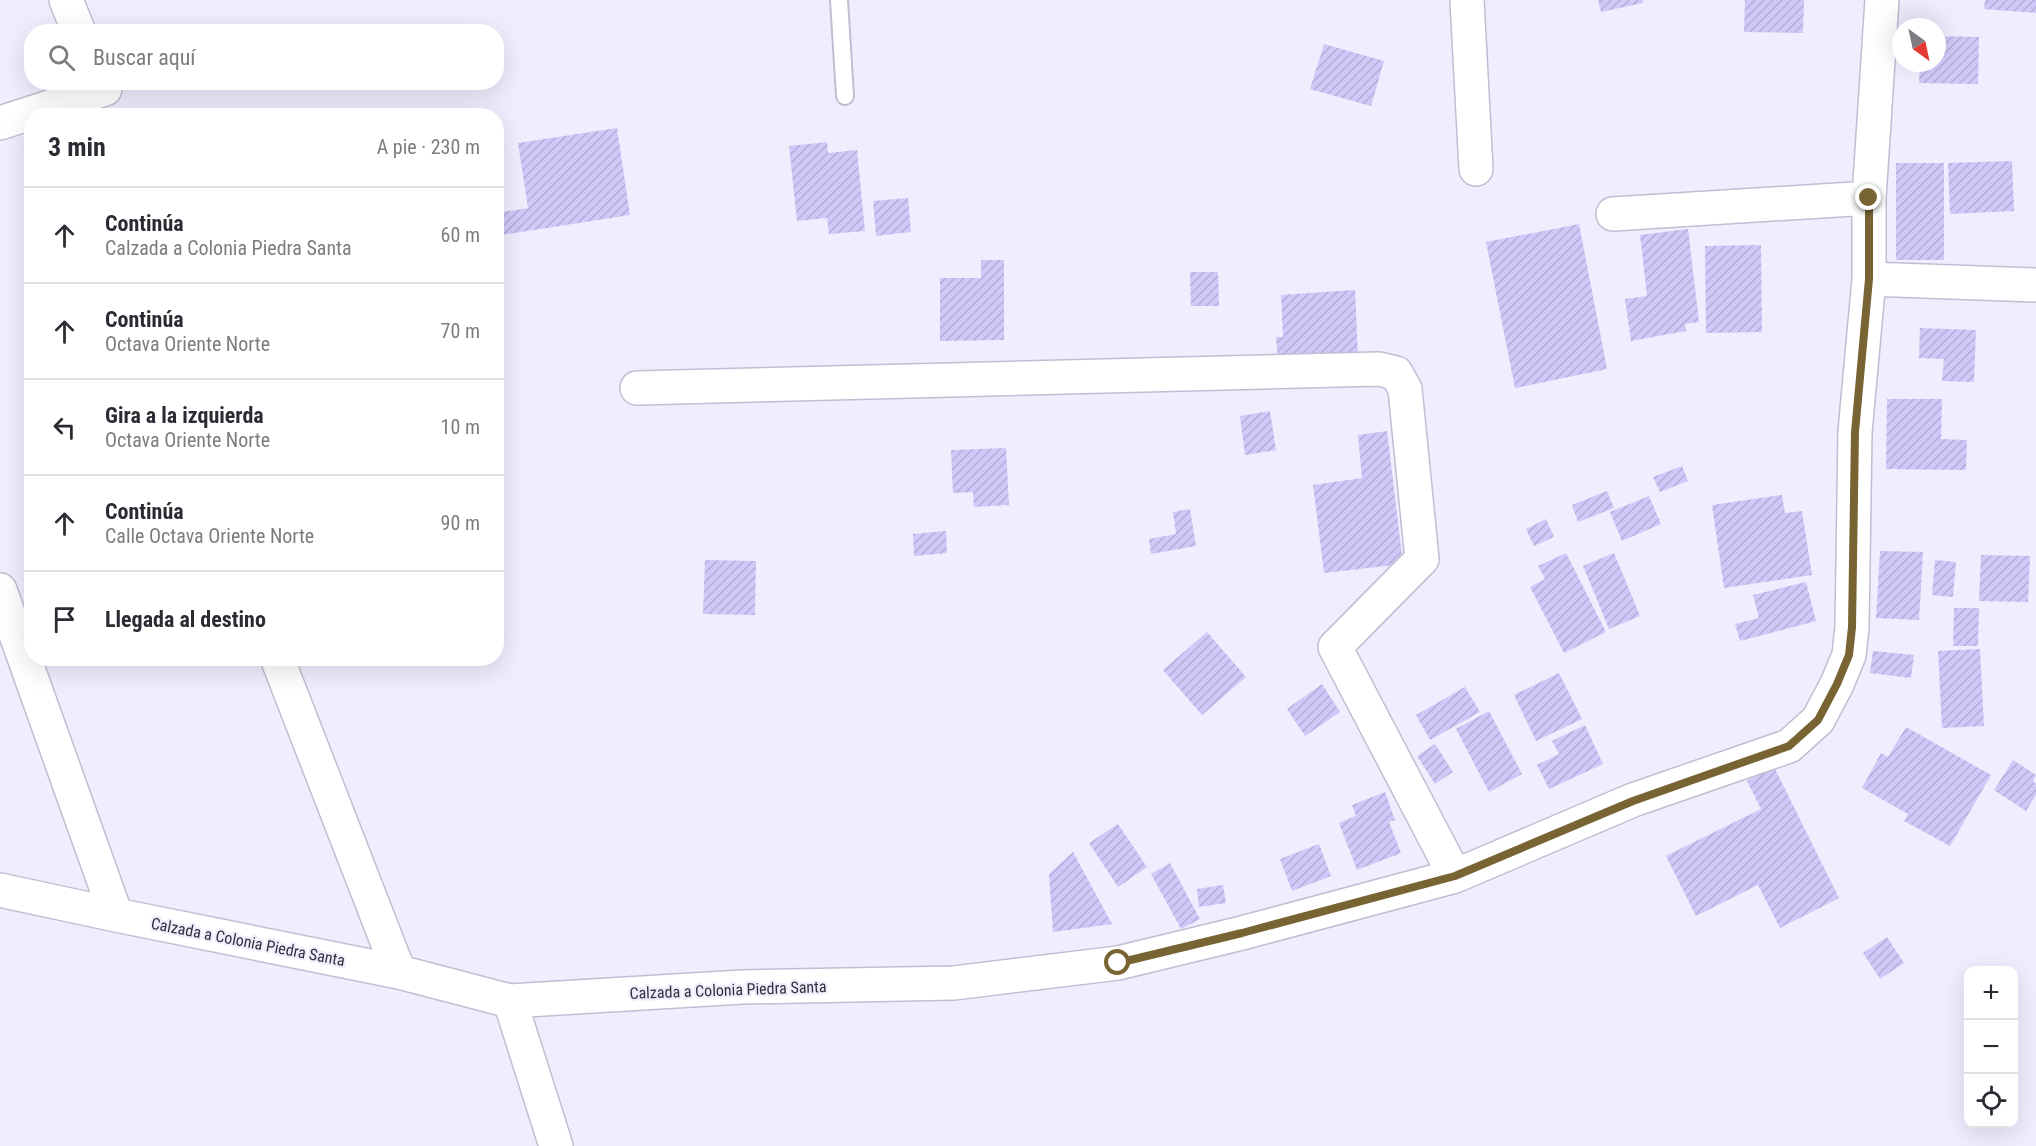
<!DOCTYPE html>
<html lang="es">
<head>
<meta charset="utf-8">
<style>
  :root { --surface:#fff; --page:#f2f2f3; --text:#2b2b33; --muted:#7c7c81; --line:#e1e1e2 }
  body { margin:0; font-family:"Roboto Condensed",sans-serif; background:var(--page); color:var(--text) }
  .controls { position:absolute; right:18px; bottom:18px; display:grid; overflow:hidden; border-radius:12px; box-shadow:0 6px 24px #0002 }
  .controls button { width:54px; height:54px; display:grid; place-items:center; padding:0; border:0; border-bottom:2px solid var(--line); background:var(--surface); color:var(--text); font:30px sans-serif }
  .compass { position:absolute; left:1892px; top:18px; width:54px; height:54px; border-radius:50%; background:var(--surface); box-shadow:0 6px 24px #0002; rotate:147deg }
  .stop { position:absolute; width:18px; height:18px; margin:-14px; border:4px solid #786332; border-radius:50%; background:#fff }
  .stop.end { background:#786332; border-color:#fff; box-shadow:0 2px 6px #0008 }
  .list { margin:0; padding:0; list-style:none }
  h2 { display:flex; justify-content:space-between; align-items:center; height:78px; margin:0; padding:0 24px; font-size:26px }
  h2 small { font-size:20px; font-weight:400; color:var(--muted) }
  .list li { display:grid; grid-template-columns:39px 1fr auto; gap:18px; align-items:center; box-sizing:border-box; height:96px; padding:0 24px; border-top:2px solid var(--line) }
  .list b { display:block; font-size:22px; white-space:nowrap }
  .list p { margin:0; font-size:20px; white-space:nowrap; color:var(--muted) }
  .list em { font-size:20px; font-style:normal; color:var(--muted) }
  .icon { flex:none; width:33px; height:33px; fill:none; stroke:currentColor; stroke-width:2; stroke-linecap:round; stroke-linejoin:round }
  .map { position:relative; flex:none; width:2036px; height:1146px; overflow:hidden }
  .search { position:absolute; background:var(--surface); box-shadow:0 6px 24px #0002; left:24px; top:24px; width:480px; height:66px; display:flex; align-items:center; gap:15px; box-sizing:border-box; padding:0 21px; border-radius:24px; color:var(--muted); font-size:22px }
  .panel { position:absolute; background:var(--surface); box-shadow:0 6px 24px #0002; left:24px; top:108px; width:480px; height:558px; border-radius:24px }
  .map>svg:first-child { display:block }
  .building { fill:url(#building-hatch) }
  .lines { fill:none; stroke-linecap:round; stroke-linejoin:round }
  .service-casing { stroke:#c1bed3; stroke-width:20 }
  .minor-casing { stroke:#c1bed3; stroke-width:36 }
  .service { stroke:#fff; stroke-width:16 }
  .minor { stroke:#fff; stroke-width:33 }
  .route { stroke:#786332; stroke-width:8 }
  .labels { text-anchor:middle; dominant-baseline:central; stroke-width:4.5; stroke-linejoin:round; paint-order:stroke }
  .street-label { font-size:16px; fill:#33313a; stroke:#efedfe }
</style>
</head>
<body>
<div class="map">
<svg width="2036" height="1146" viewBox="0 0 2036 1146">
  <defs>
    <pattern id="building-hatch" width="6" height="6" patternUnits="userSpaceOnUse" patternTransform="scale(1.5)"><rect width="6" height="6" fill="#d1c8f9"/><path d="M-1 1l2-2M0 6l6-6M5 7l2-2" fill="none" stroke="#b4acd6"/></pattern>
  </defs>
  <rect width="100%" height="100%" fill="#efedfe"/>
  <!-- building -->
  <path class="building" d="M1598 0H1643V3L1601 12Z
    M1745 0H1804L1803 33 1744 32Z
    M1985 0H2036V13L1984 9Z
    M1937 36 1979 37 1978 84 1919 83 1920 63H1937Z
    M1324 44 1384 61 1371 106 1310 89Z
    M617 128 630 215 496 236V213L528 208 518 143Z
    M827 142 828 153 857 150 865 231 829 234 827 218 797 221 789 146Z
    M2012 161 2014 211 1950 214 1948 163Z
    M1896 163H1944V260H1896Z
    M908 198 911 232 876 236 873 201Z
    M1579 224 1607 369 1515 388 1486 242Z
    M1688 229 1699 322 1685 324 1686 331 1631 341 1625 299 1647 296 1640 235Z
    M1761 245 1762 332 1706 333 1705 246Z
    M981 260H1004V340L940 341V278H981Z
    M1190 272H1218L1219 306H1191Z
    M1355 290 1358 356 1278 361 1276 337H1283L1281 295Z
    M1920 328 1976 330 1974 382 1942 381 1944 359 1919 358Z
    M1887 399H1942L1941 439 1967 440 1966 470 1886 469Z
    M1270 411 1276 450 1245 455 1240 416Z
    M1387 431 1403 564 1324 573 1313 485 1362 478 1358 435Z
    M1006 448 1009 505 974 507 973 492 953 493 951 450Z
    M1682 466 1688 481 1660 492 1653 477Z
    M1607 491 1614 508 1578 522 1572 505Z
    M1782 495 1785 513 1802 511 1812 575 1724 588 1712 505Z
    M1649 496 1661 524 1622 541 1610 512Z
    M1190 509 1196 546 1151 554 1149 539 1176 534 1173 512Z
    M1546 519 1554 537 1534 546 1526 529Z
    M946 531 947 553 914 556 913 534Z
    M1880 551 1923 552 1919 620 1876 618Z
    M1566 553 1606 632 1564 653 1530 587 1545 579 1538 566Z
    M1614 553 1640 616 1609 629 1583 566Z
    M1981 555 2030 556 2028 602 1979 601Z
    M705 560 756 561 755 615 703 614Z
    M1935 560 1956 562 1953 597 1932 595Z
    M1806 582 1816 621 1740 641 1735 624 1759 618 1753 595Z
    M1954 608H1979L1978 646H1953Z
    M1207 632 1246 677 1202 715 1163 670Z
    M1980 649 1984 726 1942 728 1938 651Z
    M1873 651 1914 655 1911 678 1870 673Z
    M1559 673 1582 719 1536 741 1514 695Z
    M1322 684 1340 712 1305 736 1287 709Z
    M1465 687 1480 712 1430 740 1416 715Z
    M1489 711 1522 774 1489 792 1456 729Z
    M1585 725 1603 764 1549 789 1537 765 1559 754 1552 741Z
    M1906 727 1991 775 1950 846 1904 821 1908 814 1862 788 1881 753 1888 757Z
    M1435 744 1453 772 1435 784 1417 756Z
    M2013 760 2036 775 2033 781 2036 784V795L2026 811 1994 790Z
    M1774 767 1839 898 1780 928 1758 885 1696 916 1666 856 1761 809 1747 781Z
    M1385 792 1395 820 1389 822 1401 853 1357 870 1339 823 1356 816 1352 805Z
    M1118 824 1147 867 1118 887 1089 843Z
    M1319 844 1331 876 1292 891 1280 859Z
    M1073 852 1112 924 1053 932 1049 874Z
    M1170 863 1200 919 1181 929 1151 874Z
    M1223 885 1226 903 1199 907 1197 889Z
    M1887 937 1904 963 1880 979 1863 953Z"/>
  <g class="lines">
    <defs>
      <path id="service" d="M839 0 845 96"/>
      <path id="minor" d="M66 0 79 32
        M1467 0 1476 169
        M0 123 105 89
        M1613 214 1869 198
        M1869 279 2036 285
        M637 388 1379 369 1396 373 1405 389 1422 559 1335 647 1455 876
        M0 590 116 915
        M277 658 399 972
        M0 890 116 915 399 972 510 1001 742 987 954 983 1118 963 1242 933 1455 876 1633 800 1789 746 1818 720 1837 684 1849 655 1852 627 1855 432 1869 279V198L1882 0
        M510 1001 556 1146"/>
    </defs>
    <!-- service casing -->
    <use href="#service" class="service-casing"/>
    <!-- minor casing -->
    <use href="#minor" class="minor-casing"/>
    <!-- service -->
    <use href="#service" class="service"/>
    <!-- minor -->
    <use href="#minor" class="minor"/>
  </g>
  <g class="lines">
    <!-- route -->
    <path class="route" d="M1118 963 1242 933 1455 876 1633 801 1789 746 1818 720 1837 684 1849 655 1852 627 1855 432 1869 279V198"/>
  </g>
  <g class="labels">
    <!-- street labels -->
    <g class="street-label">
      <text transform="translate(248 942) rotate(11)">Calzada a Colonia Piedra Santa</text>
      <text transform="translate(728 990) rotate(-2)">Calzada a Colonia Piedra Santa</text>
    </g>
  </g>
</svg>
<div class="controls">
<button>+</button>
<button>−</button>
<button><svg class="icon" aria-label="locate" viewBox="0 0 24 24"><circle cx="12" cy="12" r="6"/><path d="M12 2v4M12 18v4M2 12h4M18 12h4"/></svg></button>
</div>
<svg class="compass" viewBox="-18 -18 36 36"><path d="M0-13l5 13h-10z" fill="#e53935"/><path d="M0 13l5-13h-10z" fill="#7c7c81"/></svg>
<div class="stop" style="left:1118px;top:963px"></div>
<div class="stop end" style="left:1869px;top:198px"></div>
<div class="search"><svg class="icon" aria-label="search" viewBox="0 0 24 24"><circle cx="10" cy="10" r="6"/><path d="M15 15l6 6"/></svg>Buscar aquí</div>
<section class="panel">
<h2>3 min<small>A pie · 230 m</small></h2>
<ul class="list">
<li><svg class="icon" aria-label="ahead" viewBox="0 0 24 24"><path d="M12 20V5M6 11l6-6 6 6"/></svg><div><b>Continúa</b><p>Calzada a Colonia Piedra Santa</p></div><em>60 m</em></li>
<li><svg class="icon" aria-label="ahead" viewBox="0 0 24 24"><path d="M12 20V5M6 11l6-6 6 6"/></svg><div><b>Continúa</b><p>Octava Oriente Norte</p></div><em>70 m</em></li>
<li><svg class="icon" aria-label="left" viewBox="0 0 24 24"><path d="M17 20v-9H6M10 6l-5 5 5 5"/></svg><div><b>Gira a la izquierda</b><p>Octava Oriente Norte</p></div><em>10 m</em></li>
<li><svg class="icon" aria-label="ahead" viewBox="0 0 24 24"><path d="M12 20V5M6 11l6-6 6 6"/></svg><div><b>Continúa</b><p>Calle Octava Oriente Norte</p></div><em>90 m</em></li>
<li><svg class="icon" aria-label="arrive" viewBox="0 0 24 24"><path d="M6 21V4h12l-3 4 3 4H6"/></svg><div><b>Llegada al destino</b></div></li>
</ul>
</section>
</div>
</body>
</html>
